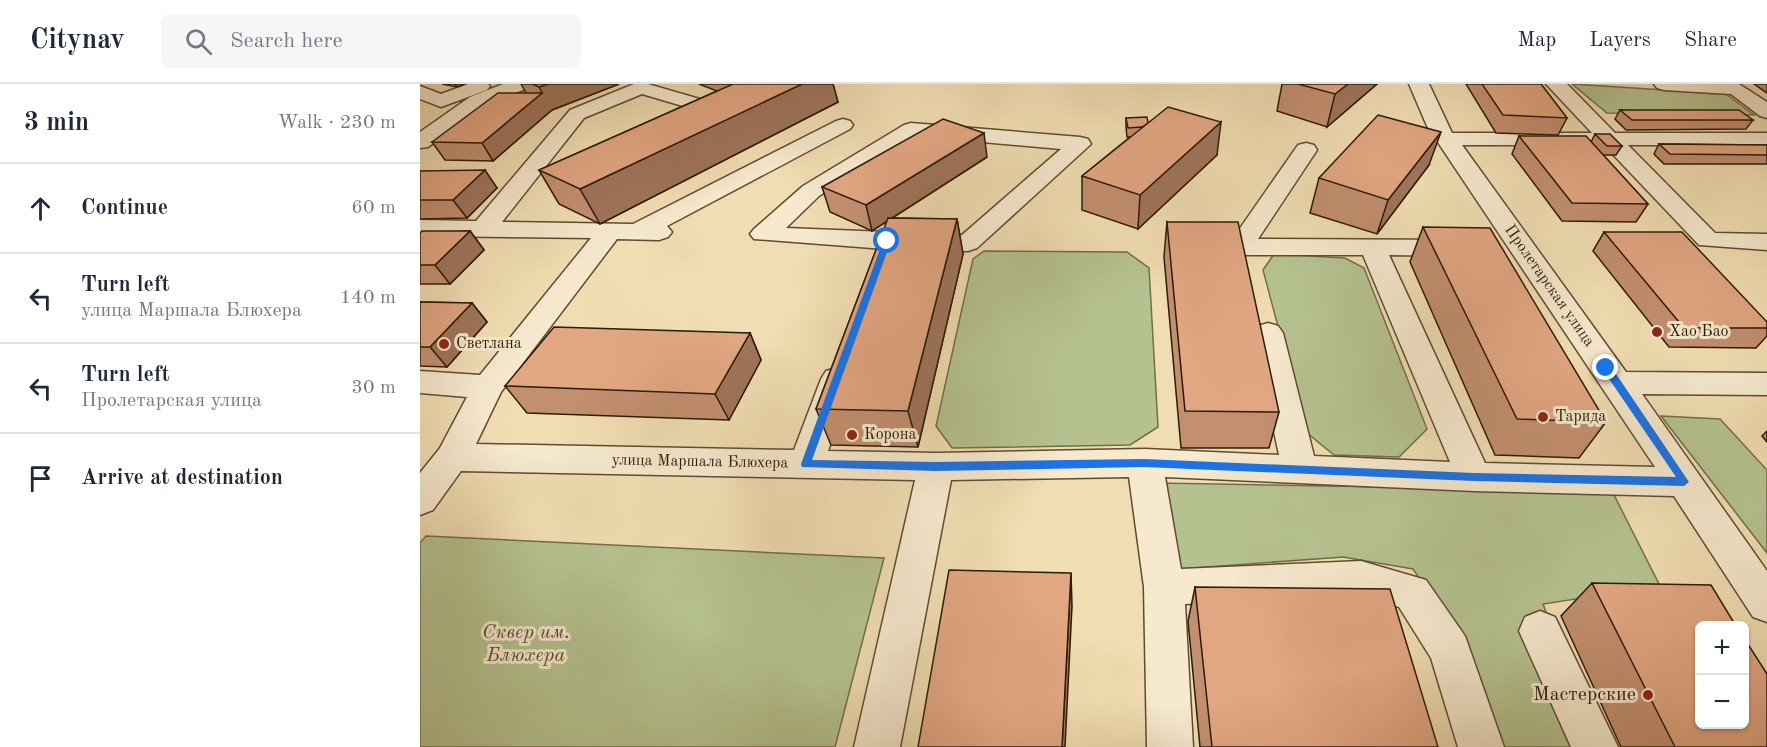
<!DOCTYPE html>
<html lang="en">
<head>
<meta charset="utf-8">
<style>
  :root { --surface:#fff; --page:#f6f6f7; --text:#1f2937; --muted:#747a83; --line:#e0e1e3 }
  body { margin:0; font-family:"Old Standard TT",serif; background:var(--page); color:var(--text) }
  .controls { position:absolute; right:18px; bottom:18px; display:grid; overflow:hidden; border-radius:9px; box-shadow:0 2px 4px #0004 }
  .controls button { width:54px; height:54px; display:grid; place-items:center; padding:0; border:0; border-bottom:2px solid var(--line); background:var(--surface); color:var(--text); font:30px sans-serif }
  .stop { position:absolute; width:18px; height:18px; margin:-14px; border:4px solid #1a73e8; border-radius:50%; background:#fff }
  .stop.end { background:#1a73e8; border-color:#fff; box-shadow:0 2px 6px #0008 }
  .list { margin:0; padding:0; list-style:none }
  h2 { display:flex; justify-content:space-between; align-items:center; height:78px; margin:0; padding:0 24px; font-size:26px }
  h2 small { font-size:20px; font-weight:400; color:var(--muted) }
  .list li { display:grid; grid-template-columns:39px 1fr auto; gap:18px; align-items:center; box-sizing:border-box; height:90px; padding:0 24px; border-top:2px solid var(--line) }
  .list b { display:block; font-size:22px; white-space:nowrap }
  .list p { margin:0; font-size:20px; white-space:nowrap; color:var(--muted) }
  .list em { font-size:20px; font-style:normal; color:var(--muted) }
  .icon { flex:none; width:33px; height:33px; fill:none; stroke:currentColor; stroke-width:2; stroke-linecap:round; stroke-linejoin:round }
  .map { position:relative; flex:none; width:1347px; height:663px; overflow:hidden }
  header { display:flex; align-items:center; gap:36px; box-sizing:border-box; height:84px; padding:0 30px; background:var(--surface); border-bottom:2px solid var(--line) }
  header strong { font-size:28px }
  nav { display:flex; gap:33px; margin-inline-start:auto; font-size:21px }
  .search { width:420px; height:54px; background:var(--page); display:flex; align-items:center; gap:15px; box-sizing:border-box; padding:0 21px; border-radius:9px; color:var(--muted); font-size:22px }
  main { display:flex }
  aside { flex:1; background:var(--surface) }
  .map>svg:first-child { display:block }
  .green { fill:#b5c290; stroke:#716e4a; stroke-width:1.5 }
  .lines { fill:none; stroke-linecap:round; stroke-linejoin:round }
  .minor-casing { stroke:#5e4c30; stroke-width:3 }
  .minor { fill:#f6e9ce; fill-rule:evenodd }
  .wall { fill:#c28f70; stroke:#2d1b05; stroke-width:1.5 }
  .shaded-wall { fill:#9e745b; stroke:#2d1b05; stroke-width:1.5 }
  .building { fill:#e1a682; stroke:#2d1b05; stroke-width:1.5 }
  .route { fill:#1a73e8 }
  .poi-dot { fill:#8f2418; stroke:#f6e9ce; stroke-width:2 }
  .labels { text-anchor:middle; dominant-baseline:central; stroke-width:6; stroke-linejoin:round; paint-order:stroke }
  .street-label { font-size:16px; fill:#2d1b05; stroke:#f6e9ce }
  .poi-label { font-size:16px; fill:#2d1b05; stroke:#f6e9ce; text-anchor:start }
  .near-park-label { font-size:20px; font-style:italic; fill:#564d2f; stroke:#f6e9ce }
  .near-poi-label { font-size:20px; fill:#2d1b05; stroke:#f6e9ce; text-anchor:end }
</style>
</head>
<body>
<header>
<strong>Citynav</strong>
<div class="search"><svg class="icon" aria-label="search" viewBox="0 0 24 24"><circle cx="10" cy="10" r="6"/><path d="M15 15l6 6"/></svg>Search here</div>
<nav><a>Map</a><a>Layers</a><a>Share</a></nav>
</header>
<main>
<aside>
<h2>3 min<small>Walk · 230 m</small></h2>
<ul class="list">
<li><svg class="icon" aria-label="ahead" viewBox="0 0 24 24"><path d="M12 20V5M6 11l6-6 6 6"/></svg><div><b>Continue</b></div><em>60 m</em></li>
<li><svg class="icon" aria-label="left" viewBox="0 0 24 24"><path d="M17 20v-9H6M10 6l-5 5 5 5"/></svg><div><b>Turn left</b><p>улица Маршала Блюхера</p></div><em>140 m</em></li>
<li><svg class="icon" aria-label="left" viewBox="0 0 24 24"><path d="M17 20v-9H6M10 6l-5 5 5 5"/></svg><div><b>Turn left</b><p>Пролетарская улица</p></div><em>30 m</em></li>
<li><svg class="icon" aria-label="arrive" viewBox="0 0 24 24"><path d="M6 21V4h12l-3 4 3 4H6"/></svg><div><b>Arrive at destination</b></div></li>
</ul>
</aside>
<div class="map">
<svg width="1347" height="663" viewBox="0 0 1347 663">
  <rect width="100%" height="100%" fill="#f1ddb3"/>
  <filter id="stains"><feTurbulence type="fractalNoise" baseFrequency=".00333" numOctaves="4"/><feColorMatrix values="0 0 0 0 .2 0 0 0 0 .09 0 0 0 0 .02 0 0 0 .5 -.17"/></filter>
  <radialGradient id="worn" r=".72"><stop offset=".6" stop-color="#630" stop-opacity="0"/><stop offset="1" stop-color="#630" stop-opacity=".3"/></radialGradient>
  <!-- green -->
  <path class="green" d="M1152 0 1306 10 1334 31 1187 29Z
    M564 167 707 168 729 184 738 343 710 361 532 364 516 342 553 175Z
    M854 170 925 174 944 184 1007 345 979 373 914 371 886 348 843 186Z
    M1241 332 1300 335 1347 386V469Z
    M738 399 1192 407 1240 502 1123 520 1177 663H1083L1040 553 993 485 923 473 760 485Z
    M6 452 464 474 415 663H0V459Z"/>
  <g class="lines">
    <defs>
      <path id="minor" d="M48 0H68L70 2 67 6 21 23 0 15V2L21 10Z
        M83 0H111L108 4 64 21 8 63 0 64V48L50 13Z
        M214 0H228L290 18 293 22 290 26 283 28 222 10 164 34 82 138 213 140 416 37 423 35 430 37 433 41 430 45 247 142 252 148 248 153 239 156 197 155 81 308 56 360 374 366 401 295 406 287 417 284 428 287 433 295 408 367 516 369 725 365 859 371 833 249 838 242 848 239 858 242 863 249 894 372 1030 378 943 171H820L811 169 807 163 878 61 886 59 894 61 897 66 838 155 1041 156 1050 158 1054 164 1050 170 1041 172 969 171 1065 379 1235 383 1007 42 989 0H1009L1032 49H1172L1126 0H1147L1195 49H1347V61H1208L1295 149 1347 150V166L1279 161 1184 61H1042L1206 288 1347 289V311L1222 310 1347 487V538L1333 533 1254 412 1054 407 745 393 761 485 941 477 1006 496 1045 552 1084 663H1038L1011 574 979 523 941 513 765 520 773 663H727L724 503 709 393 531 396 480 663H434L495 396 41 387 13 426 0 431V389L20 364 47 313 0 309V287L60 291 171 154 0 152V136L56 137 150 26Z
        M1234 0H1319L1347 18V34L1340 32 1311 10 1244 6 1237 4Z
        M491 39 660 53 668 55 671 60 557 164 548 167 478 166 334 155 330 150 334 145 383 102 484 41ZM495 52 641 65 542 151 366 144 399 112Z
        M1120 527 1135 533 1198 663H1151L1099 547 1105 533Z"/>
    </defs>
    <!-- minor casing -->
    <use href="#minor" class="minor-casing"/>
    <!-- minor -->
    <use href="#minor" class="minor"/>
  </g>
  <!-- wall -->
  <path class="wall" d="M22 0H45L37 3Z
    M101 0H199L132 26 73 77 25 76 12 58 106 9Z
    M279 0H413L418 18 180 140 139 120 119 86 297 7Z
    M862 0H957L907 43 857 27Z
    M1046 0H1121L1147 34 1138 51 1076 49Z
    M1334 0H1347V9Z
    M1200 26 1333 36 1326 45 1206 46 1195 35Z
    M706 34 728 39 797 71 718 145 662 126V92L710 53H707L706 43Z
    M1175 50 1202 62 1196 71H1183L1228 120 1216 138 1142 137 1092 70 1099 52 1171 58Z
    M1239 60 1347 61V80H1244L1234 70Z
    M567 73 472 134 537 135 543 170 498 363 411 361 396 325 467 137 452 147 410 128 402 103Z
    M1009 81 957 150 890 129 899 94Z
    M0 87 77 104 47 134 0 135Z
    M747 138 859 328 849 364H761L744 173Z
    M1003 143 1186 338 1159 374 1075 371 990 178Z
    M50 147 64 166 30 200H0V149Z
    M1184 148 1347 238V252L1336 264 1249 263 1173 167Z
    M0 218 52 219 67 238 27 283 0 282Z
    M330 249 341 276 309 336 107 329 85 302Z
    M1347 347V358L1342 352Z
    M1172 499 1347 663H1201L1141 532Z
    M775 503 1018 663H780L768 537Z"/>
  <!-- shaded-wall -->
  <path class="shaded-wall" d="M35 0H45L37 3Z
    M128 0H199L132 26 73 77 62 59 122 9 119 3Z
    M382 0H413L418 18 180 140 160 105Z
    M928 0H957L907 43 915 10Z
    M801 38 797 71 718 145 720 111Z
    M1021 48 1009 81 957 150 968 116Z
    M564 49 567 73 452 147 446 121Z
    M65 86 77 104 47 134 33 116Z
    M537 135 543 170 498 363 488 327Z
    M50 147 64 166 30 200 15 181Z
    M52 219 67 238 27 283 10 263Z
    M330 249 341 276 309 336 295 310Z
    M651 489 652 522 645 663H642Z"/>
  <!-- building -->
  <path class="building" d="M112 0H128L119 3Z
    M313 0H382L160 105 119 86Z
    M878 0H928L915 10Z
    M1062 0H1121L1147 34 1083 31Z
    M78 9H122L62 59 12 58Z
    M748 23 801 38 720 111 662 92Z
    M1200 26H1319L1333 36H1212Z
    M958 31 1021 48 968 116 899 94Z
    M727 33 728 39 722 43 708 44 706 34Z
    M523 35 564 49 446 121 402 103Z
    M1175 50H1190L1202 62H1187Z
    M1099 52H1166L1228 120 1152 119Z
    M1239 60 1347 61V71L1250 70Z
    M65 86 33 116H0V87Z
    M468 134 537 135 488 327 396 325Z
    M747 138H818L859 328 765 327Z
    M1003 143 1070 144 1186 338 1097 335Z
    M2 147H50L15 181H0V149Z
    M1184 148H1262L1347 238V244H1264Z
    M0 218 52 219 10 263H0Z
    M134 243 330 249 295 310 85 302Z
    M529 486 651 489 642 663H498Z
    M1172 499 1291 501 1316 542H1280V640H1324V554L1347 590V663H1255Z
    M775 503 970 505 1018 663H792Z"/>
  <!-- route -->
  <path class="route" d="M467 155 471 157 392 376 516 378 724 375 1054 389 1256 393 1183 286 1182 284 1186 281H1190L1269 398 1264 402 1054 397 724 383 516 387 382 383 381 380 463 157Z"/>
  <!-- markers -->
  <g class="poi-dot">
    <circle cx="1237" cy="248" r="6"/>
    <circle cx="24" cy="260" r="6"/>
    <circle cx="1123" cy="333" r="6"/>
    <circle cx="432" cy="351" r="6"/>
    <circle cx="1228" cy="611" r="6"/>
  </g>
  <g class="labels">
    <!-- street labels -->
    <g class="street-label">
      <text transform="translate(1129 202) rotate(55)">Пролетарская улица</text>
      <text transform="translate(280 378) rotate(1)">улица Маршала Блюхера</text>
    </g>
    <!-- poi labels -->
    <g class="poi-label">
      <text x="1249" y="248">Хао Бао</text>
      <text x="36" y="260">Светлана</text>
      <text x="1135" y="333">Тарида</text>
      <text x="444" y="351">Корона</text>
    </g>
    <!-- near-park labels -->
    <g class="near-park-label">
      <text x="106" y="549">Сквер им.<tspan x="106" dy="23">Блюхера</tspan></text>
    </g>
    <!-- near-poi labels -->
    <g class="near-poi-label">
      <text x="1216" y="611">Мастерские</text>
    </g>
  </g>
  <rect width="100%" height="100%" filter="url(#stains)"/>
  <rect width="100%" height="100%" fill="url(#worn)"/>
</svg>
<div class="controls">
<button>+</button>
<button>−</button>
</div>
<div class="stop" style="left:467px;top:157px"></div>
<div class="stop end" style="left:1186px;top:284px"></div>
</div>
</main>
</body>
</html>
